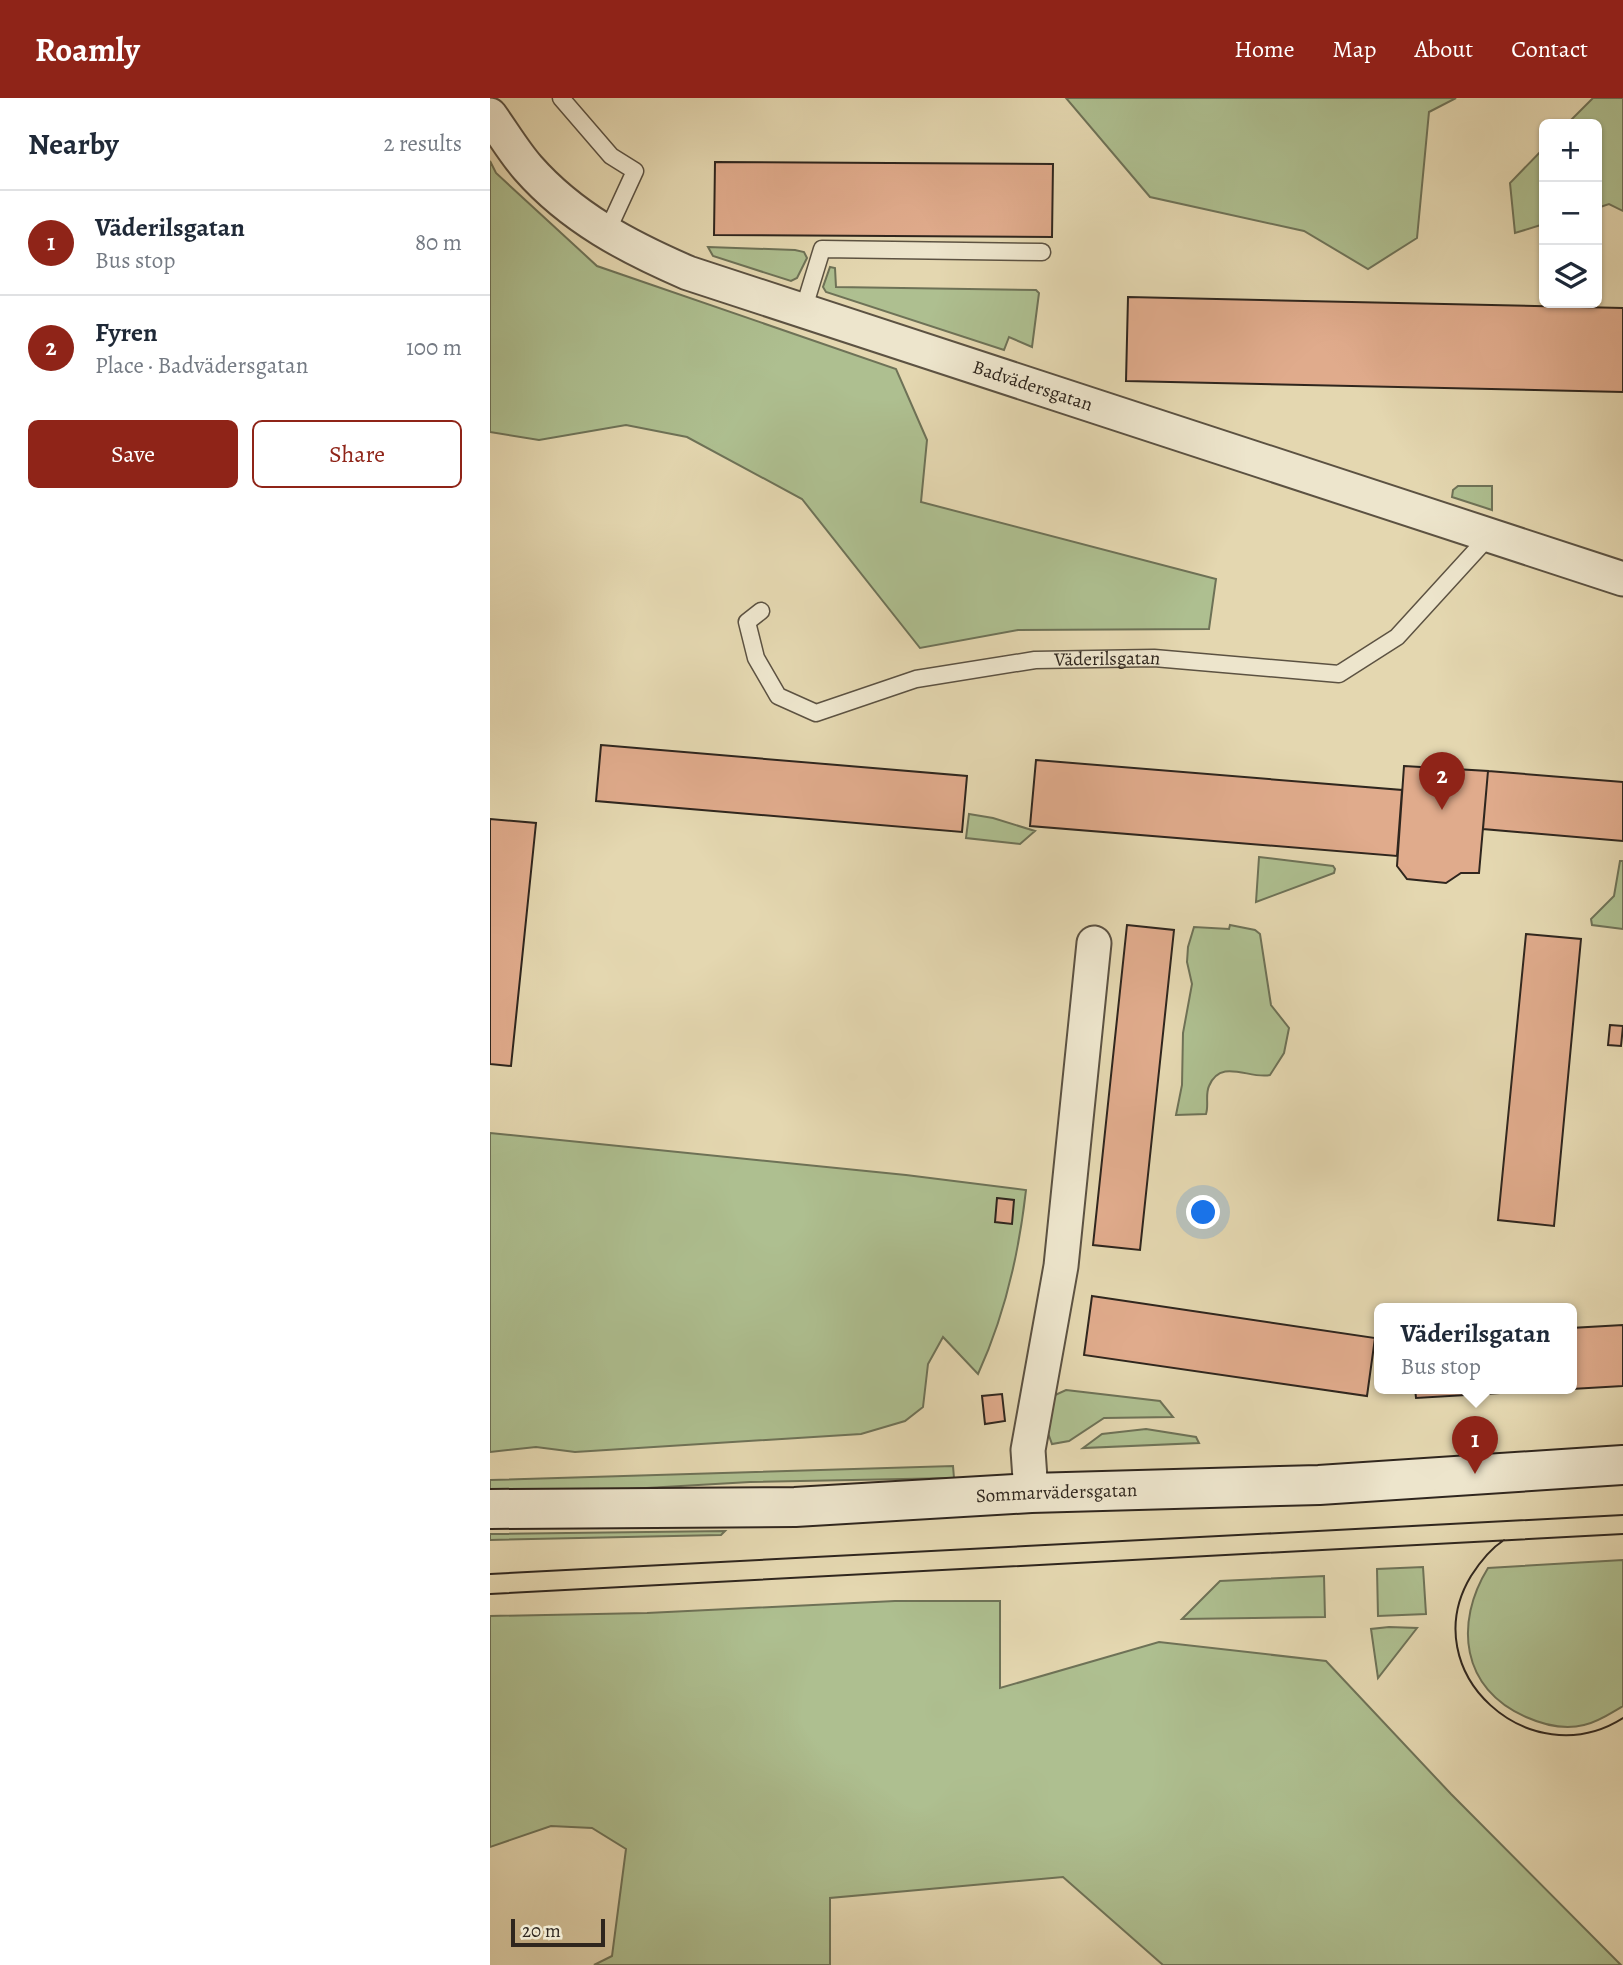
<!DOCTYPE html>
<html lang="en">
<head>
<meta charset="utf-8">
<style>
  :root { --surface:#fff; --page:#f2f2f3; --text:#1f2937; --muted:#747a83; --line:#e0e1e3; --accent:#8f2418 }
  body { margin:0; font-family:Alegreya,serif; background:var(--page); color:var(--text) }
  .controls { position:absolute; right:21px; top:21px; display:grid; overflow:hidden; border-radius:10px; box-shadow:0 2px 5px #0004 }
  .controls button { width:63px; height:63px; display:grid; place-items:center; padding:0; border:0; border-bottom:2px solid var(--line); background:var(--surface); color:var(--text); font:35px sans-serif }
  .scale { position:absolute; left:21px; bottom:18px; width:94px; box-sizing:border-box; padding-left:7px; border:4px solid #2f261e; border-top:0; font-size:19px; line-height:24px; white-space:nowrap; color:#2f261e; -webkit-text-stroke:5px #ede5cc; paint-order:stroke }
  .you { position:absolute; left:714px; top:1115px; width:24px; height:24px; margin:-18px; border:5px solid #fff; border-radius:50%; background:#1a73e8; box-shadow:0 0 0 10px #1a73e833 }
  .badge { display:grid; place-items:center; width:46px; height:46px; border-radius:50%; background:var(--accent); color:#fff; font-size:23px; font-weight:700 }
  .pin { position:absolute; translate:-50% -58px; filter:drop-shadow(0 2px 4px #0008) }
  .pin::after { content:''; position:absolute; top:37px; width:24px; height:21px; background:inherit; clip-path:polygon(0 0,100% 0,50% 100%) }
  .popup { position:absolute; left:884px; top:1205px; width:203px; height:91px; box-sizing:border-box; display:grid; place-content:center; border-radius:10px; background:var(--surface); filter:drop-shadow(0 2px 5px #0005); font-size:23px; white-space:nowrap; color:var(--muted) }
  .popup b { font-size:26px; color:var(--text) }
  .popup::after { content:''; position:absolute; left:50%; top:100%; margin-left:-14px; border:14px solid transparent; border-top-color:var(--surface) }
  .list { margin:0; padding:0; list-style:none }
  h2 { display:flex; justify-content:space-between; align-items:center; height:91px; margin:0; padding:0 28px; font-size:30px }
  h2 small { font-size:23px; font-weight:400; color:var(--muted) }
  .list li { display:grid; grid-template-columns:46px 1fr auto; gap:21px; align-items:center; box-sizing:border-box; height:105px; padding:0 28px; border-top:2px solid var(--line) }
  .list b { display:block; font-size:26px; white-space:nowrap }
  .list p { margin:0; font-size:23px; white-space:nowrap; color:var(--muted) }
  .list em { font-size:23px; font-style:normal; color:var(--muted) }
  .actions { display:flex; gap:14px; padding:21px 28px }
  .actions a { flex:1; padding:16px 0; border:2px solid var(--accent); border-radius:10px; text-align:center; font-size:24px; color:var(--accent) }
  .actions .main { background:var(--accent); color:#fff }
  .icon { flex:none; width:38px; height:38px; fill:none; stroke:currentColor; stroke-width:2; stroke-linecap:round; stroke-linejoin:round }
  .map { position:relative; flex:none; width:1133px; height:1867px; overflow:hidden }
  header { display:flex; align-items:center; gap:42px; box-sizing:border-box; height:98px; padding:0 35px; background:var(--accent); color:#fff }
  header strong { font-size:33px }
  nav { display:flex; gap:38px; margin-inline-start:auto; font-size:24px }
  main { display:flex }
  aside { flex:1; background:var(--surface) }
  .map>svg:first-child { display:block }
  .green { fill:#aebf90; stroke:#6e7257; stroke-width:2 }
  .building { fill:#e0ab8c; stroke:#2f261e; stroke-width:2 }
  .lines { fill:none; stroke-linecap:round; stroke-linejoin:round }
  .lane-casing { stroke:#5c5242; stroke-width:19 }
  .street-casing { stroke:#5c5242; stroke-width:37 }
  .secondary-casing { stroke:#2f261e; stroke-width:42 }
  .lane { stroke:#ede5cc; stroke-width:16 }
  .street { stroke:#ede5cc; stroke-width:33 }
  .secondary { stroke:#ede5cc; stroke-width:38 }
  .tram { stroke:#2f261e; stroke-width:2 }
  .labels { text-anchor:middle; dominant-baseline:central; stroke-width:6; stroke-linejoin:round; paint-order:stroke }
  .street-label { font-size:19px; fill:#2f261e; stroke:#ede5cc }
</style>
</head>
<body>
<header>
<strong>Roamly</strong>
<nav><a>Home</a><a>Map</a><a>About</a><a>Contact</a></nav>
</header>
<main>
<aside>
<h2>Nearby<small>2 results</small></h2>
<ul class="list">
<li><span class="badge">1</span><div><b>Väderilsgatan</b><p>Bus stop</p></div><em>80 m</em></li>
<li><span class="badge">2</span><div><b>Fyren</b><p>Place · Badvädersgatan</p></div><em>100 m</em></li>
</ul>
<div class="actions"><a class="main">Save</a><a>Share</a></div>
</aside>
<div class="map">
<svg width="1133" height="1867" viewBox="0 0 1133 1867">
  <rect width="100%" height="100%" fill="#e4d7b0"/>
  <filter id="stains"><feTurbulence type="fractalNoise" baseFrequency=".00286" numOctaves="4"/><feColorMatrix values="0 0 0 0 .2 0 0 0 0 .09 0 0 0 0 .02 0 0 0 .5 -.17"/></filter>
  <radialGradient id="worn" r=".72"><stop offset=".6" stop-color="#630" stop-opacity="0"/><stop offset="1" stop-color="#630" stop-opacity=".3"/></radialGradient>
  <!-- green -->
  <path class="green" d="M576 0H966L939 14 927 140 878 171 814 133 660 99Z
    M1103 0H1133V113L1119 106 1107 110V26H1077Z
    M1054 50V126L1025 135 1020 85Z
    M0 63 6 75 107 168 406 271 437 342 431 404 726 481 719 531 528 532 430 550 312 401 197 339 136 327 49 342 0 334Z
    M218 149 305 152 314 154 317 160 307 180 301 183 223 158Z
    M340 169 345 170 346 189 546 192 549 195 542 249 519 239 514 252 336 194 333 189Z
    M968 388H1002V412L962 399 963 392Z
    M479 716 503 720 545 733 530 746 476 740Z
    M769 759 843 768 845 771 844 775 766 804Z
    M1130 763H1133V831L1102 827 1101 821 1124 798Z
    M740 827 765 832 770 836 781 907 799 930 794 955 780 977C760 982 731 959 719 988 715 997 719 1007 716 1016L686 1017 692 987 693 935 702 886 697 864 698 849 704 829 739 831Z
    M0 1035 416 1077 536 1092C529 1155 515 1217 488 1276L453 1239 438 1266 433 1309 415 1323 371 1336 85 1354 46 1349 0 1354Z
    M576 1292 670 1303 683 1319 614 1320 579 1343 562 1346 558 1335 563 1298Z
    M656 1331 706 1339 709 1345 593 1350 612 1336Z
    M463 1368 464 1380 260 1384 0 1399V1382Z
    M235 1433 231 1437 0 1442V1436Z
    M1133 1462V1608C1121 1615 1108 1624 1094 1627 1075 1632 1054 1627 1036 1619 971 1591 964 1525 998 1470Z
    M933 1469 936 1516 888 1518 887 1471Z
    M834 1478 835 1519 692 1521 730 1483Z
    M405 1503H510V1590L669 1544 836 1563 961 1696 1131 1867H673L573 1779 340 1800V1867H104L122 1858 136 1751 102 1730 61 1728 0 1749V1518L157 1515Z
    M899 1529 927 1530 888 1580 881 1531Z"/>
  <!-- building -->
  <path class="building" d="M225 64 563 66 562 139 224 137Z
    M638 199 1133 210V294L636 283Z
    M111 647 477 678 472 734 106 703Z
    M546 662 912 692 907 758 540 728Z
    M914 668 998 673 989 775H971L956 785 917 781 907 768Z
    M998 673 1133 684V743L993 731Z
    M0 721 46 725 21 968 0 966Z
    M637 827 684 832 650 1152 603 1147Z
    M1036 836 1091 841 1064 1128 1008 1122Z
    M1120 927 1133 928 1131 948 1118 947Z
    M507 1100 524 1102 522 1126 505 1124Z
    M602 1198 885 1240 877 1298 594 1257Z
    M1133 1227V1288L926 1300 925 1290H1081V1230Z
    M512 1296 515 1323 495 1326 492 1298Z"/>
  <g class="lines">
    <defs>
      <g id="lane">
        <path d="M71 0 121 58 145 73 116 136"/>
        <path d="M313 213 332 151 552 154"/>
        <path id="s1" d="M271 513 257 524 266 560 288 598 326 615 426 581 545 562 664 560 849 576 907 539 1001 436"/>
      </g>
      <g id="street">
        <path id="s2" d="M0 17C13 35 24 54 38 70 82 120 138 149 198 175L1133 481"/>
        <path d="M541 1395 538 1352 571 1168 604 845"/>
      </g>
      <g id="secondary">
        <path id="s3" d="M0 1411 305 1409 541 1395 829 1387 1133 1367"/>
      </g>
    </defs>
    <!-- lane casing -->
    <use href="#lane" class="lane-casing"/>
    <!-- street casing -->
    <use href="#street" class="street-casing"/>
    <!-- secondary casing -->
    <use href="#secondary" class="secondary-casing"/>
    <!-- lane -->
    <use href="#lane" class="lane"/>
    <!-- street -->
    <use href="#street" class="street"/>
    <!-- secondary -->
    <use href="#secondary" class="secondary"/>
    <!-- tram -->
    <path class="tram" d="M1014 1442C1000 1451 990 1464 981 1478 923 1574 1040 1679 1133 1620
      M0 1476 1133 1417
      M0 1496 1133 1436"/>
  </g>
  <g class="labels">
    <!-- street labels -->
    <g class="street-label">
      <text stroke="none"><textPath href="#s2" startOffset="621">Badvädersgatan</textPath></text>
      <text stroke="none"><textPath href="#s1" startOffset="439">Väderilsgatan</textPath></text>
      <text stroke="none"><textPath href="#s3" startOffset="567">Sommarvädersgatan</textPath></text>
    </g>
  </g>
  <rect width="100%" height="100%" filter="url(#stains)"/>
  <rect width="100%" height="100%" fill="url(#worn)"/>
</svg>
<div class="controls">
<button>+</button>
<button>−</button>
<button><svg class="icon" aria-label="layers" viewBox="0 0 24 24"><path d="M12 4l9 5-9 5-9-5zM3 14l9 5 9-5"/></svg></button>
</div>
<div class="scale">20 m</div>
<div class="you"></div>
<div class="pin badge" style="left:985px;top:1376px">1</div>
<div class="popup"><b>Väderilsgatan</b>Bus stop</div>
<div class="pin badge" style="left:952px;top:712px">2</div>
</div>
</main>
</body>
</html>
